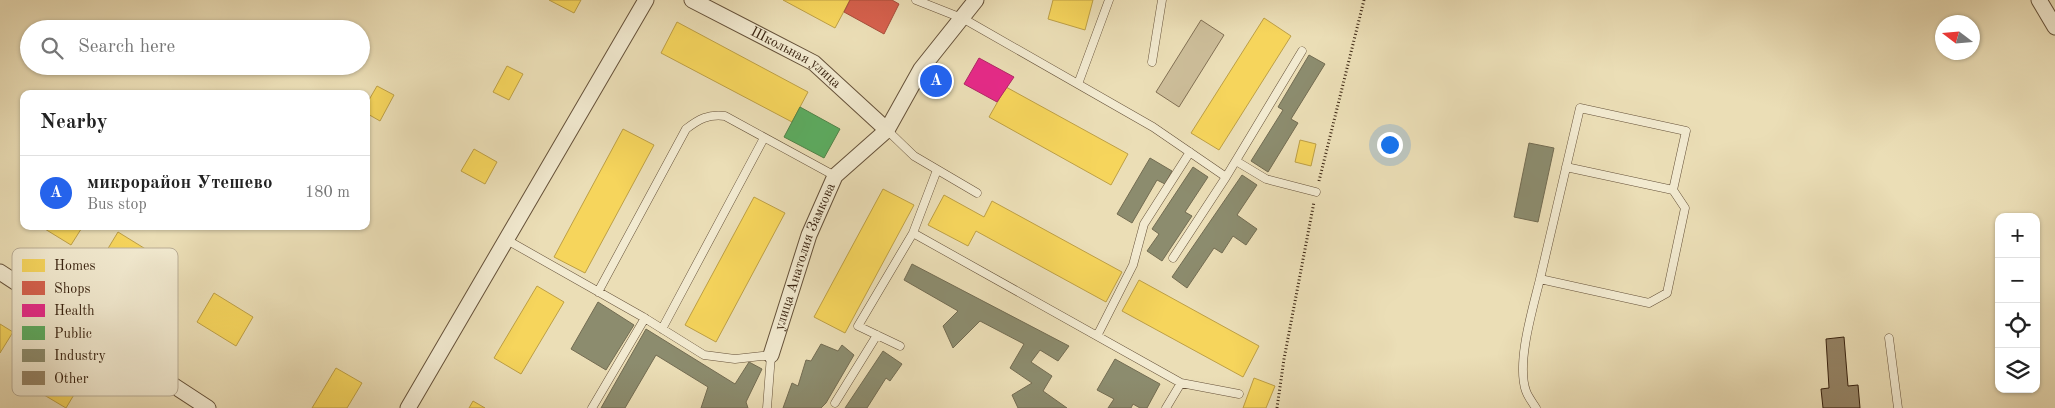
<!DOCTYPE html>
<html lang="en">
<head>
<meta charset="utf-8">
<style>
  :root { --surface:#fff; --page:#f2f2f2; --text:#222; --muted:#767676; --line:#e0e0e0; --accent:#2563eb }
  body { margin:0; font-family:"Old Standard TT",serif; background:var(--page); color:var(--text) }
  .controls { position:absolute; right:15px; bottom:15px; display:grid; overflow:hidden; border-radius:10px; box-shadow:0 1px 4px #0004 }
  .controls button { width:45px; height:45px; display:grid; place-items:center; padding:0; border:0; border-bottom:1px solid var(--line); background:var(--surface); color:var(--text); font:25px sans-serif }
  .compass { position:absolute; left:1935px; top:15px; width:45px; height:45px; border-radius:50%; background:var(--surface); box-shadow:0 1px 4px #0004; rotate:286deg }
  .you { position:absolute; left:1389px; top:144px; width:18px; height:18px; margin:-12px; border:4px solid #fff; border-radius:50%; background:#1a73e8; box-shadow:0 0 0 8px #1a73e833 }
  .badge { display:grid; place-items:center; width:32px; height:32px; border-radius:50%; background:var(--accent); color:#fff; font-size:16px; font-weight:700 }
  .pin { position:absolute; translate:-50% -50%; border:2px solid #fff; box-shadow:0 1px 5px #0006 }
  .list { margin:0; padding:0; list-style:none }
  h2 { display:flex; justify-content:space-between; align-items:center; height:65px; margin:0; padding:0 20px; font-size:21px }
  h2 small { font-size:16px; font-weight:400; color:var(--muted) }
  .list li { display:grid; grid-template-columns:32px 1fr auto; gap:15px; align-items:center; box-sizing:border-box; height:75px; padding:0 20px; border-top:1px solid var(--line) }
  .list b { display:block; font-size:19px; white-space:nowrap }
  .list p { margin:0; font-size:16px; white-space:nowrap; color:var(--muted) }
  .list em { font-size:16px; font-style:normal; color:var(--muted) }
  .icon { flex:none; width:28px; height:28px; fill:none; stroke:currentColor; stroke-width:2; stroke-linecap:round; stroke-linejoin:round }
  .map { position:relative; flex:none; width:2055px; height:408px; overflow:hidden }
  .search { position:absolute; background:var(--surface); box-shadow:0 1px 4px #0004; left:20px; top:20px; width:350px; height:55px; display:flex; align-items:center; gap:12px; box-sizing:border-box; padding:0 18px; border-radius:28px; color:var(--muted); font-size:19px }
  .panel { position:absolute; background:var(--surface); box-shadow:0 1px 4px #0004; left:20px; top:90px; width:350px; height:140px; border-radius:10px }
  .map>svg:first-child { display:block }
  .green { fill:#cdbe9a; stroke:#827054 }
  .homes { fill:#f6d55c; stroke:#bd9f45 }
  .shops { fill:#d6604d; stroke:#a74d3a }
  .health { fill:#e7298a; stroke:#b22765 }
  .public { fill:#5aae61; stroke:#508448 }
  .industry { fill:#8c8c6e; stroke:#736c52 }
  .building { fill:#958466; stroke:#38220f }
  .lines { fill:none; stroke-linecap:round; stroke-linejoin:round }
  .lane-casing { stroke:#655139; stroke-width:9 }
  .street-casing { stroke:#655139; stroke-width:17 }
  .path { stroke:#38220f; stroke-width:3; stroke-dasharray:1 2.5; stroke-linecap:butt }
  .lane { stroke:#f2ead0; stroke-width:8 }
  .street { stroke:#f2ead0; stroke-width:15 }
  .labels { text-anchor:middle; dominant-baseline:central; stroke-width:5; stroke-linejoin:round; paint-order:stroke }
  .street-label { font-size:14px; fill:#38220f; stroke:#f2ead0 }
  .key { fill:#f2ead0; stroke:#baae96; stroke-width:1 }
  .key-label { font-size:14px; fill:#38220f }
</style>
</head>
<body>
<div class="map">
<svg width="2055" height="408" viewBox="0 0 2055 408">
  <rect width="100%" height="100%" fill="#ebdeb6"/>
  <filter id="stains"><feTurbulence type="fractalNoise" baseFrequency=".004" numOctaves="4"/><feColorMatrix values="0 0 0 0 .2 0 0 0 0 .09 0 0 0 0 .02 0 0 0 .5 -.17"/></filter>
  <radialGradient id="worn" r=".72"><stop offset=".6" stop-color="#630" stop-opacity="0"/><stop offset="1" stop-color="#630" stop-opacity=".3"/></radialGradient>
  <!-- green -->
  <path class="green" d="M1201 20 1224 35 1179 107 1156 92Z"/>
  <!-- homes -->
  <path class="homes" d="M549 0H581L574 13Z
    M783 0H850L835 28Z
    M1053 0H1093L1085 30 1048 19Z
    M1264 18 1291 36 1219 150 1191 133Z
    M677 22 808 92 792 122 661 53Z
    M507 66 523 74 509 100 493 92Z
    M377 86 394 95 380 121 366 113V105Z
    M1006 87 1128 154 1111 185 989 117Z
    M623 129 654 145 585 273 554 257Z
    M1300 140 1316 144 1311 166 1295 162Z
    M474 149 497 162 485 184 461 171Z
    M883 189 914 205 845 333 814 317Z
    M944 195 984 217 992 201 1122 272 1106 302 976 231 968 246 928 225Z
    M754 197 785 213 716 342 685 325Z
    M40 226H83L71 245Z
    M118 232 165 261 148 289 101 260Z
    M1139 280 1259 346 1243 377 1122 311Z
    M537 286 564 302 521 374 494 358Z
    M214 293 253 317 236 346 197 322Z
    M0 324 13 332 0 353Z
    M52 359 84 378 66 408 34 389Z
    M336 368 362 383 347 408H312Z
    M1254 378 1275 386 1266 408H1243Z
    M473 401 485 408H469Z"/>
  <!-- shops -->
  <path class="shops" d="M850 0H892L899 4 884 34 844 12Z"/>
  <!-- health -->
  <path class="health" d="M979 58 1014 77 997 102 964 84Z"/>
  <!-- public -->
  <path class="public" d="M800 107 840 129 824 158 784 137Z"/>
  <!-- industry -->
  <path class="industry" d="M1309 55 1325 64 1291 119 1298 123 1268 172 1251 161 1283 110 1278 107Z
    M1529 143 1554 148 1538 222 1514 217Z
    M1150 158 1172 171 1165 184 1157 180 1132 223 1117 214Z
    M1193 167 1208 177 1185 212 1192 216 1162 261 1147 251 1159 234 1152 229Z
    M1242 175 1257 185 1237 215 1257 229 1246 245 1233 236 1222 253 1214 248 1187 288 1172 277Z
    M912 264 1069 346 1058 361 1040 350 1031 362 1052 376 1043 391 1067 408H1018L1012 395 1032 383 1010 368 1024 344 980 321 953 348 943 326 958 311 904 280Z
    M598 302 634 325 606 370 571 349Z
    M646 329 735 384 749 362 762 369 746 402 748 408H701L708 387 656 355 625 408H601Z
    M821 344 838 351 842 345 854 355 826 403 821 408H783L792 383 798 386 806 360 811 361Z
    M883 351 902 364 890 381 886 378 867 408H845Z
    M1115 359 1160 384 1147 408H1140L1133 404 1131 408H1108L1114 399 1097 390Z"/>
  <!-- building -->
  <path class="building" d="M1844 337 1848 386 1858 385 1860 408H1823L1821 389 1829 388 1826 339Z"/>
  <g class="lines">
    <defs>
      <path id="lane" d="M916 0 964 19 1153 127 1226 177
        M1152 62 1162 0
        M1078 84 1109 0
        M887 130 914 156 977 193
        M1236 161 1266 179 1316 192
        M1566 167 1673 190
        M913 233 1181 383 1239 394
        M507 240 643 317 704 355 735 359 771 355 767 408
        M1173 258 1226 177 1302 51
        M598 292 686 129C699 119 708 114 725 116L835 176
        M662 329 764 138
        M1097 336 1133 265 1144 224 1190 152
        M1889 338 1898 408
        M900 346 858 326 913 233 937 170
        M835 403 877 335
        M592 408 645 318
        M1166 408 1181 383
        M1536 408C1533 403 1528 397 1526 391 1516 363 1533 308 1540 279L1580 108 1686 131 1673 190 1685 208 1667 293 1649 303 1540 279"/>
      <g id="street">
        <path id="s1" d="M692 0 814 63 887 130"/>
        <path d="M2039 0 2055 27"/>
        <path d="M0 272 208 408"/>
        <path id="s2" d="M771 355 809 235 835 176 887 130 921 69 976 0"/>
        <path d="M408 408 646 0"/>
      </g>
    </defs>
    <!-- lane casing -->
    <use href="#lane" class="lane-casing"/>
    <!-- street casing -->
    <use href="#street" class="street-casing"/>
    <!-- path -->
    <path class="path" d="M1319 181 1364 0
      M1277 408 1284 359 1314 202"/>
    <!-- lane -->
    <use href="#lane" class="lane"/>
    <!-- street -->
    <use href="#street" class="street"/>
  </g>
  <g class="labels">
    <!-- street labels -->
    <g class="street-label">
      <text stroke="none"><textPath href="#s1" startOffset="119">Школьная улица</textPath></text>
      <text stroke="none"><textPath href="#s2" startOffset="104">улица Анатолия Замкова</textPath></text>
    </g>
  </g>
  <!-- legend -->
  <rect x="12" y="248" width="166" height="148" rx="8" class="key"/>
  <rect x="22" y="259" width="23" height="13" fill="#f6d55c"/>
  <rect x="22" y="281" width="23" height="14" fill="#d6604d"/>
  <rect x="22" y="304" width="23" height="13" fill="#e7298a"/>
  <rect x="22" y="326" width="23" height="14" fill="#5aae61"/>
  <rect x="22" y="349" width="23" height="13" fill="#8c8c6e"/>
  <rect x="22" y="371" width="23" height="14" fill="#958466"/>
  <g class="key-label">
    <text x="54" y="270">Homes</text>
    <text x="54" y="293">Shops</text>
    <text x="54" y="315">Health</text>
    <text x="54" y="338">Public</text>
    <text x="54" y="360">Industry</text>
    <text x="54" y="383">Other</text>
  </g>
  <rect width="100%" height="100%" filter="url(#stains)"/>
  <rect width="100%" height="100%" fill="url(#worn)"/>
</svg>
<div class="controls">
<button>+</button>
<button>−</button>
<button><svg class="icon" aria-label="locate" viewBox="0 0 24 24"><circle cx="12" cy="12" r="6"/><path d="M12 2v4M12 18v4M2 12h4M18 12h4"/></svg></button>
<button><svg class="icon" aria-label="layers" viewBox="0 0 24 24"><path d="M12 4l9 5-9 5-9-5zM3 14l9 5 9-5"/></svg></button>
</div>
<svg class="compass" viewBox="-18 -18 36 36"><path d="M0-13l5 13h-10z" fill="#e53935"/><path d="M0 13l5-13h-10z" fill="#767676"/></svg>
<div class="you"></div>
<div class="pin badge" style="left:936px;top:81px">A</div>
<div class="search"><svg class="icon" aria-label="search" viewBox="0 0 24 24"><circle cx="10" cy="10" r="6"/><path d="M15 15l6 6"/></svg>Search here</div>
<section class="panel">
<h2>Nearby<small></small></h2>
<ul class="list">
<li><span class="badge">A</span><div><b>микрорайон Утешево</b><p>Bus stop</p></div><em>180 m</em></li>
</ul>
</section>
</div>
</body>
</html>
